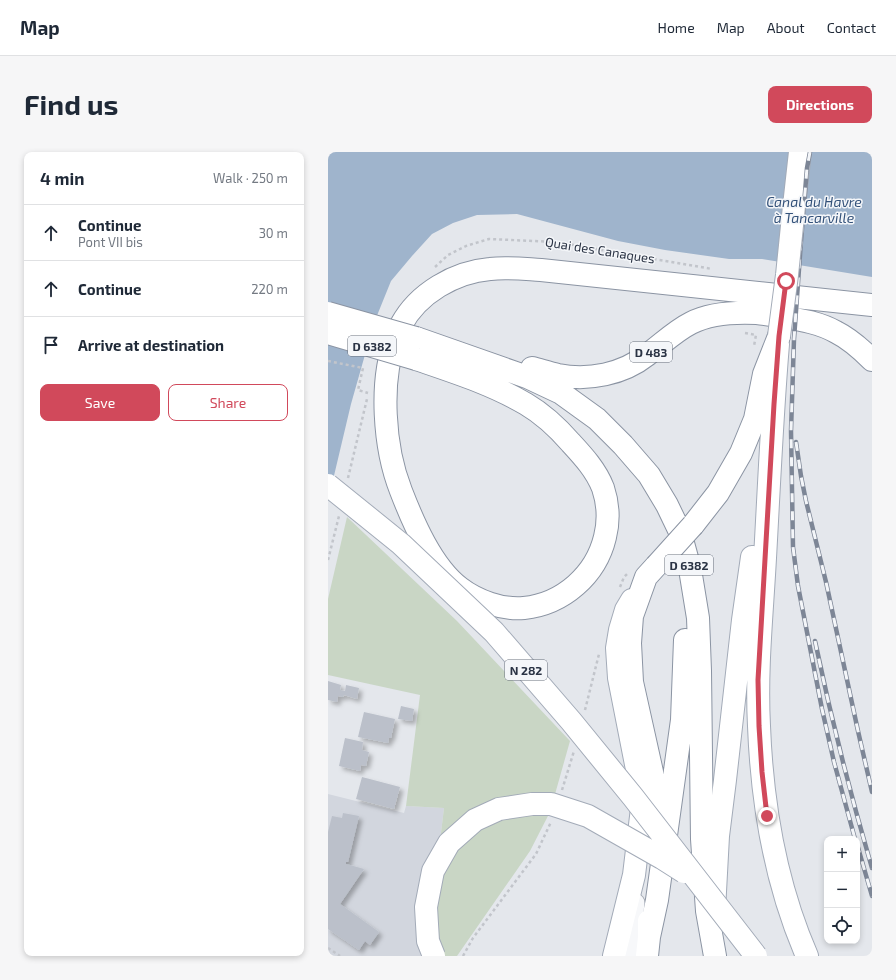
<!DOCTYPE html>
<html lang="en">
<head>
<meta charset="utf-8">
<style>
  :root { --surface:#fff; --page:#f6f6f7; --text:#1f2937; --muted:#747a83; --line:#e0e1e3; --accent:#d1495b }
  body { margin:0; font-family:"Exo 2",sans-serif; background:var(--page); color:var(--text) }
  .controls { position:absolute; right:12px; bottom:12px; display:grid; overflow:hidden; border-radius:8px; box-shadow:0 2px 6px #0003 }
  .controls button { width:36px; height:36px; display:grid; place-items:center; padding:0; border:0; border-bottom:1px solid var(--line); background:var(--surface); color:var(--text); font:20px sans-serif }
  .stop { position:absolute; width:12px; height:12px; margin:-9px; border:3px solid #d1495b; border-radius:50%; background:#fff }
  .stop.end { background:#d1495b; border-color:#fff; box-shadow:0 1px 4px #0008 }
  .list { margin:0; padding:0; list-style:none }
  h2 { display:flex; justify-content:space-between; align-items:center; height:52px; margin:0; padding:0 16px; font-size:17px }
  h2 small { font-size:13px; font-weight:400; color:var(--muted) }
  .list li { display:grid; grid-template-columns:26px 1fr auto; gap:12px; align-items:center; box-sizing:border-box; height:56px; padding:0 16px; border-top:1px solid var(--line) }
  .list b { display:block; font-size:15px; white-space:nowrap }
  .list p { margin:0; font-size:13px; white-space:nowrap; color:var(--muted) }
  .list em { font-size:13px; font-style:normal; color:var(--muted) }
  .actions { display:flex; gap:8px; padding:12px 16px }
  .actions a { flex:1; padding:9px 0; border:1px solid var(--accent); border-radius:8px; text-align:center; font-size:14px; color:var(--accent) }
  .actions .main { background:var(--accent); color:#fff }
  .icon { flex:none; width:22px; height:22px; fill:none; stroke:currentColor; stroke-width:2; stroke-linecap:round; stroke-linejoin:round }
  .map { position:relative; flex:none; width:544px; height:804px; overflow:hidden; border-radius:8px }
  header { display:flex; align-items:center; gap:24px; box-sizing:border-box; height:56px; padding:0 20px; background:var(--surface); border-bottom:1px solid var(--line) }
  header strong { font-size:19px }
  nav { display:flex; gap:22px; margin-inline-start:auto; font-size:14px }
  .intro { display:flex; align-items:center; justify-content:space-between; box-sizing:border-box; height:96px; padding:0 24px }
  h1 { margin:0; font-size:28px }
  .button { padding:10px 18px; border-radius:8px; background:var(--accent); color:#fff; font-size:14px; font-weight:700 }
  main { display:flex; gap:24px; padding:0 24px }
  aside { flex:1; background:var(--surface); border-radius:8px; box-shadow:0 2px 6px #0003 }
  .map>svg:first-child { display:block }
  .built { fill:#d2d6de }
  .green { fill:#c9d6c5 }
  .water { fill:#9fb4cc }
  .building { fill:#bbc0ca; filter:url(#shadow) }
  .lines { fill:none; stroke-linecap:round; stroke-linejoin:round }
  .minor-casing { stroke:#a9aeb7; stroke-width:21 }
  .major-casing { stroke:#a3abb8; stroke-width:24 }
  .highway-casing { stroke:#8b94a3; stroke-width:24 }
  .path { stroke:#c2c5cb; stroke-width:2.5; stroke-dasharray:3 3; stroke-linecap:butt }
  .minor { stroke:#f7f8fa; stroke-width:19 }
  .major { stroke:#fff; stroke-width:22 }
  .highway { stroke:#fff; stroke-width:22 }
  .rail-casing { stroke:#7d8696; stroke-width:4.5 }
  .rail { stroke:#f4f6f9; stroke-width:3; stroke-dasharray:9; stroke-linecap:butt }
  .major-bridge-casing { stroke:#a3abb8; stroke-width:24; stroke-linecap:butt }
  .highway-bridge-casing { stroke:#8b94a3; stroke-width:24; stroke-linecap:butt }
  .major-bridge { stroke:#fff; stroke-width:22 }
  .highway-bridge { stroke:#fff; stroke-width:22 }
  .route { stroke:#d1495b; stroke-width:5 }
  .labels { text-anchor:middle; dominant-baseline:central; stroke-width:3; stroke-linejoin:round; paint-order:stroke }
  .shield { fill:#f4f6f9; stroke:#676e7b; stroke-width:1 }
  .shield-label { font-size:12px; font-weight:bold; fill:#2b3445 }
  .street-label { font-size:13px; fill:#2b3445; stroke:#f4f6f9 }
  .water-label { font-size:14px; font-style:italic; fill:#34527a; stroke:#f4f6f9 }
</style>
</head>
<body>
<header>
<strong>Map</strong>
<nav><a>Home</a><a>Map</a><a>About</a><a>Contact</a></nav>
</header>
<div class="intro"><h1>Find us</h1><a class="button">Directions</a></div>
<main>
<aside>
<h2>4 min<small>Walk · 250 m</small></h2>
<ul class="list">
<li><svg class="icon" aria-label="ahead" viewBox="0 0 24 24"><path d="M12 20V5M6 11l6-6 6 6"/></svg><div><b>Continue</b><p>Pont VII bis</p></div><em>30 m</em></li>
<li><svg class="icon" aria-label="ahead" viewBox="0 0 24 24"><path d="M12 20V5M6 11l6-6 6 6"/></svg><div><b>Continue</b></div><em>220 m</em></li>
<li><svg class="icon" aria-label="arrive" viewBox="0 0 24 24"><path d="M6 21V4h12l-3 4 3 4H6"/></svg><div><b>Arrive at destination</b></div></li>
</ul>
<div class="actions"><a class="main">Save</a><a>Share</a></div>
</aside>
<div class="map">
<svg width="544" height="804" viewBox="0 0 544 804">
  <defs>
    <filter id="shadow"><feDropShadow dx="3.5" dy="3.5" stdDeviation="2" flood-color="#0004"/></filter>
  </defs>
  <rect width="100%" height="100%" fill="#e4e7ec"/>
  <!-- built -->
  <path class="built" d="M0 642 76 661 78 654 116 656 98 804H0Z"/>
  <!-- green -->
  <path class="green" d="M19 365 129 469 242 589 222 660 202 699 129 804H98L116 656 78 654 92 543 0 523V447Z"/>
  <!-- water -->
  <path class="water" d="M0 0H544V125L434 107H401L337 98 290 89 189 62 149 63 125 71 104 82 84 104 63 129 46 171 23 252 0 349Z"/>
  <!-- building -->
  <path class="building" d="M0 529 13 533 12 538 17 539 18 533 31 536 29 547 16 543 15 545 10 544 9 550 0 548Z
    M73 554 86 557 84 569 70 567Z
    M36 560 67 567 63 586H61L60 591 30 585Z
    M17 586 35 590 34 598 41 600 38 614 33 613 32 619 11 614Z
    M34 625 72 635 66 657 28 647Z
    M15 661 31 664 20 710H18V712L36 717 12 752 51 780 42 793 37 789 31 798 0 777V680L4 664 14 666Z"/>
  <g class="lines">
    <defs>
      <path id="minor" d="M301 804 307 751"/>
      <path id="major" d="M466 54 472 0
        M450 192C444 263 441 335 437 406 434 462 428 518 431 574 434 651 448 733 479 804
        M386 758 390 684 397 628 415 468 424 405
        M286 804 306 723 315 648 291 526 289 496 292 478 298 458 304 448"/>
      <path id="highway" d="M88 186 199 225 233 241 269 267 295 293 321 323 339 353 352 380 362 417 370 466 372 519 374 687 379 759 387 804
        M88 207C126 220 164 232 198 252 215 262 230 276 243 291 255 304 268 318 275 336 280 351 281 369 277 385 268 423 235 452 196 456 174 458 149 449 132 436 104 415 85 370 73 339 56 296 51 229 68 186 70 182 71 177 73 173 90 141 127 120 162 117 179 115 196 117 213 118L544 153
        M204 216C212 218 221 221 230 223 261 229 295 222 319 203 334 192 347 179 363 171 382 161 408 160 429 161 438 162 447 164 456 165 474 168 492 171 508 180 522 187 533 197 544 208
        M365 373 390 341 413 301 427 267 436 222 451 184
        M327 679V649L324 620 304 530 302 491 304 464 318 425 328 414
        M321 785 329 748 354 568 357 488
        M319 804 321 785V769"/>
    </defs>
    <!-- minor casing -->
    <use href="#minor" class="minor-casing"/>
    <!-- major casing -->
    <use href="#major" class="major-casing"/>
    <!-- highway casing -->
    <use href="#highway" class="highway-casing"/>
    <!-- path -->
    <path class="path" d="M107 115 120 103 138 94 161 87 228 90 384 117
      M417 181 428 183 426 194
      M0 209 35 216 30 238 40 241
      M20 326 39 247
      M0 408 11 364
      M292 435 296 425 299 422
      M257 558 271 502
      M234 638 246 599
      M0 796 12 804
      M135 804 145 786 208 702 223 670"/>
    <!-- minor -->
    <use href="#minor" class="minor"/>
    <!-- major -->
    <use href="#major" class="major"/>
    <!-- highway -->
    <use href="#highway" class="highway"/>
    <defs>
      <path id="rail" d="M482 0 479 16 473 89 466 187 463 279 465 395 470 434 494 557 506 610 527 687
        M468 290 473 324 478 349 498 430 530 579 544 640
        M487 489C503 566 522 641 544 716
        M529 692 544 744"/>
    </defs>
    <!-- rail casing -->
    <use href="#rail" class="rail-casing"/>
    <!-- rail -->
    <use href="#rail" class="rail"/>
    <defs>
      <path id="major-bridge" d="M451 184 459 123 466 54
        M0 333 73 392 166 480 243 569 305 645 428 804
        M106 804 100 789 98 755 105 719 121 691 147 668 171 657 204 652H223L260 664 334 706 356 720"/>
      <path id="highway-bridge" d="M0 161 88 186
        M0 181 88 207
        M328 414 365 373"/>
    </defs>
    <!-- major-bridge casing -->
    <use href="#major-bridge" class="major-bridge-casing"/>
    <!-- highway-bridge casing -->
    <use href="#highway-bridge" class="highway-bridge-casing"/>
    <!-- major-bridge -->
    <use href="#major-bridge" class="major-bridge"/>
    <!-- highway-bridge -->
    <use href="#highway-bridge" class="highway-bridge"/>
  </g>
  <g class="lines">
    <!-- route -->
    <path class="route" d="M439 664 434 620 431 574 430 528 446 252 451 184 458 129"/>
  </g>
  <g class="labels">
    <!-- shield labels -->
    <g class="shield">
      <rect x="20" y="184" width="48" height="20" rx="3"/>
      <rect x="302" y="190" width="42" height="20" rx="3"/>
      <rect x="337" y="403" width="48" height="20" rx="3"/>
      <rect x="177" y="508" width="42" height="20" rx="3"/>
    </g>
    <g class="shield-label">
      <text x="44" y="194">D 6382</text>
      <text x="323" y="200">D 483</text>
      <text x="361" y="413">D 6382</text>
      <text x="198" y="518">N 282</text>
    </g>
    <!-- street labels -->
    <g class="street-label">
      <text transform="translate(272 98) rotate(9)">Quai des Canaques</text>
    </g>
    <!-- water labels -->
    <g class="water-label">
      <text x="486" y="49">Canal du Havre<tspan x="486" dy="16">à Tancarville</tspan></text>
    </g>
  </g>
</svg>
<div class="controls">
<button>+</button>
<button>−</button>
<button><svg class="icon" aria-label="locate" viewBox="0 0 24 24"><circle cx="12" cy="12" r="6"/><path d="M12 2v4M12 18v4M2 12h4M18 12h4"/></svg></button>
</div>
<div class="stop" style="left:458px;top:129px"></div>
<div class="stop end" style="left:439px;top:664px"></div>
</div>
</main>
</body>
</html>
